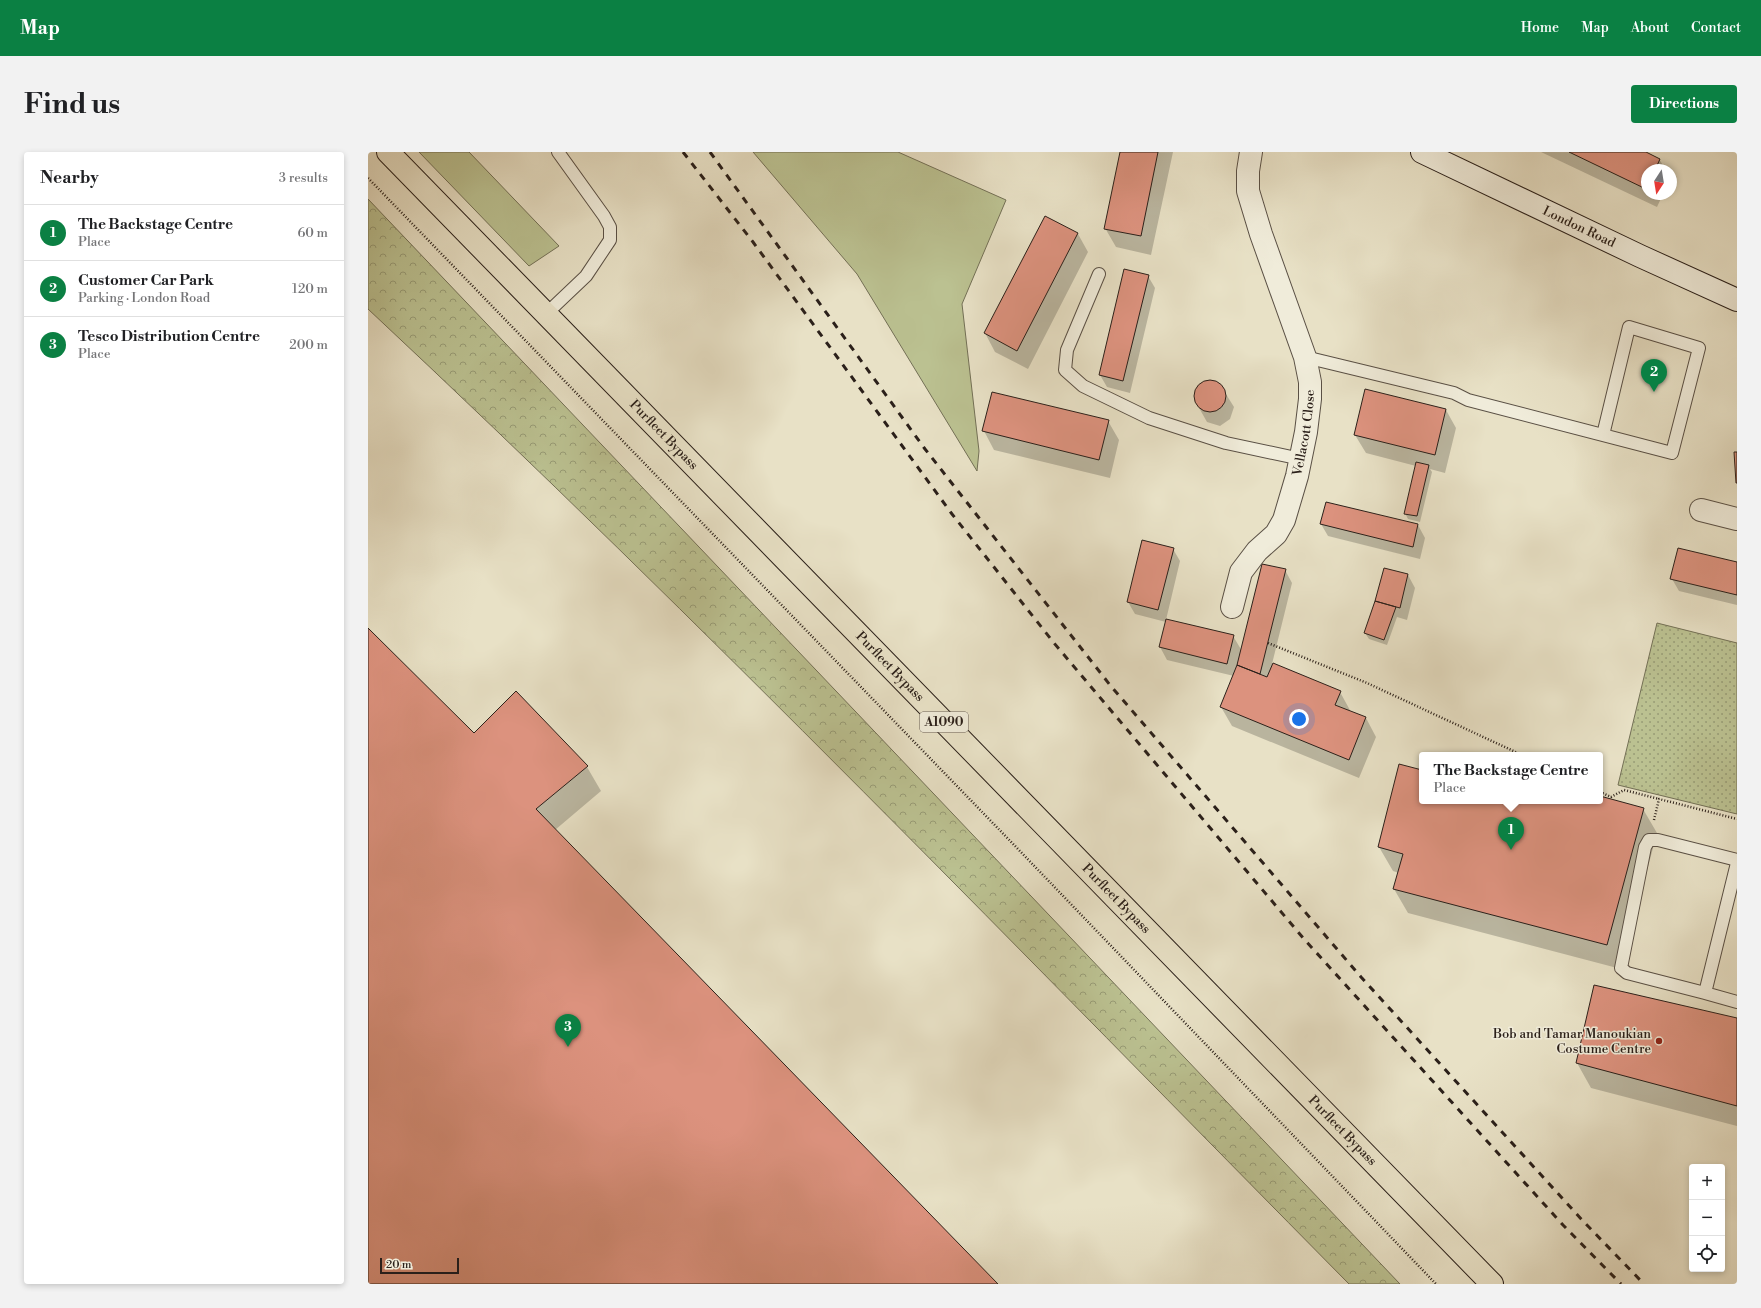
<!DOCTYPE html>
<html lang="en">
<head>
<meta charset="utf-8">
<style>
  :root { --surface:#fff; --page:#f2f2f2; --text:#202124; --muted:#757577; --line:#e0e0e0; --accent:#0b8043 }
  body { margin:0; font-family:"Libre Bodoni",serif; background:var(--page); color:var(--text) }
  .controls { position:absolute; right:12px; bottom:12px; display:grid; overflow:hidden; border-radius:4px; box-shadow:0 2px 6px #0003 }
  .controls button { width:36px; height:36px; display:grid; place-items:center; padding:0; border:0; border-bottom:1px solid var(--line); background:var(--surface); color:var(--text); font:20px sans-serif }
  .compass { position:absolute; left:1273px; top:12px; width:36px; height:36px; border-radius:50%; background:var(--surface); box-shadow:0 2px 6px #0003; rotate:192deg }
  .scale { position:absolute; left:12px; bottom:10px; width:79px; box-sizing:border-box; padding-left:4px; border:2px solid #2b201a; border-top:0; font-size:11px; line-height:14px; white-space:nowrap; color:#2b201a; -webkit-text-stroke:3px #f0ecda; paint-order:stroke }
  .you { position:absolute; left:931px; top:567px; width:14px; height:14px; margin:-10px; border:3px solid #fff; border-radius:50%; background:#1a73e8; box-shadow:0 0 0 6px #1a73e833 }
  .badge { display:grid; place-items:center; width:26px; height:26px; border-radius:50%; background:var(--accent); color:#fff; font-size:13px; font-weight:700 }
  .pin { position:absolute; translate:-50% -33px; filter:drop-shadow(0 1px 2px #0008) }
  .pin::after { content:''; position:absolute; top:21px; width:14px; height:12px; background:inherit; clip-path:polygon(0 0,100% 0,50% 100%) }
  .popup { position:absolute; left:1051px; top:600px; width:184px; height:52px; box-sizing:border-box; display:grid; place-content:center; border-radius:4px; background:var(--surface); filter:drop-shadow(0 1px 3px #0005); font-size:13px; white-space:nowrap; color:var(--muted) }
  .popup b { font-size:15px; color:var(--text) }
  .popup::after { content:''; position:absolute; left:50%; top:100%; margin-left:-8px; border:8px solid transparent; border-top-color:var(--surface) }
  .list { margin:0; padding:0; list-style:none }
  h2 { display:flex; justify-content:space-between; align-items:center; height:52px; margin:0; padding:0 16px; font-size:17px }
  h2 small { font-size:13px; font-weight:400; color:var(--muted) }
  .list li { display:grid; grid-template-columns:26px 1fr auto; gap:12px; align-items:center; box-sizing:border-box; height:56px; padding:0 16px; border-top:1px solid var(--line) }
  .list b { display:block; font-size:15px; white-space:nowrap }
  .list p { margin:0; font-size:13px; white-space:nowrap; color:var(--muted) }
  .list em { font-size:13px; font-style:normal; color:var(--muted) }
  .icon { flex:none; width:22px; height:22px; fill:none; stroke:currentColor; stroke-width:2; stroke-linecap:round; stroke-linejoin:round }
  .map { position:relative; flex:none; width:1369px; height:1132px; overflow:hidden; border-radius:4px }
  header { display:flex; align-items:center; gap:24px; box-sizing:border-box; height:56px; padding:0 20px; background:var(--accent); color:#fff }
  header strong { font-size:19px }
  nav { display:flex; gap:22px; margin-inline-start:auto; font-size:14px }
  .intro { display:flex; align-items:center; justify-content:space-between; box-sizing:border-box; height:96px; padding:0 24px }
  h1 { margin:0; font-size:28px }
  .button { padding:10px 18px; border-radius:4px; background:var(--accent); color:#fff; font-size:14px; font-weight:700 }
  main { display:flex; gap:24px; padding:0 24px }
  aside { flex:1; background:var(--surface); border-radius:4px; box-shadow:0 2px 6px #0003 }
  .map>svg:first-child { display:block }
  .grass { fill:#bbc191; stroke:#737056 }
  .forest { fill:url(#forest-crowns); stroke:#737056 }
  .park { fill:url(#park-dots); stroke:#737056 }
  .shadow { fill:#0003 }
  .building { fill:#dc927e; stroke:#2b201a }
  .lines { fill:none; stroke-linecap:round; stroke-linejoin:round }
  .lane-casing { stroke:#5a5045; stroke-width:14 }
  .street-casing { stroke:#5a5045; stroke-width:24 }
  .secondary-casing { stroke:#2b201a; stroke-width:24 }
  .primary-casing { stroke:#2b201a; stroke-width:24 }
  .path { stroke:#2b201a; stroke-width:2.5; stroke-dasharray:1 2; stroke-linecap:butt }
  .lane { stroke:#f0ecda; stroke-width:12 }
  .street { stroke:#f0ecda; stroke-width:22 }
  .secondary { stroke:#f0ecda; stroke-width:22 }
  .primary { stroke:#e8e1c6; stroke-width:22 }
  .rail { stroke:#2b201a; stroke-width:3; stroke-dasharray:7 7; stroke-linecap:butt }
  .poi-dot { fill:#8f2418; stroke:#f0ecda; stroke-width:1.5 }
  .labels { text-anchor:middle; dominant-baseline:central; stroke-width:3; stroke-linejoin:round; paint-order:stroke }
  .shield { fill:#f0ecda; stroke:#665d54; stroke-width:1 }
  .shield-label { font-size:12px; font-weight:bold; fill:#2b201a }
  .street-label { font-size:13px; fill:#2b201a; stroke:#f0ecda }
  .poi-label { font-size:13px; fill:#2b201a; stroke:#f0ecda; text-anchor:end }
</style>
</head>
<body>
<header>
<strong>Map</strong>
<nav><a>Home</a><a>Map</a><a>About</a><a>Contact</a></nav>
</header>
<div class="intro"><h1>Find us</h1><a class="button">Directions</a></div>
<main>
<aside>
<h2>Nearby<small>3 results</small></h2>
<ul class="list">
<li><span class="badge">1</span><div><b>The Backstage Centre</b><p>Place</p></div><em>60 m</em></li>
<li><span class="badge">2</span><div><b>Customer Car Park</b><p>Parking · London Road</p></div><em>120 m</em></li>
<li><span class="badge">3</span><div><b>Tesco Distribution Centre</b><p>Place</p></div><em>200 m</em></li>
</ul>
</aside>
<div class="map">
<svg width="1369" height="1132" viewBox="0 0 1369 1132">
  <defs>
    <pattern id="forest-crowns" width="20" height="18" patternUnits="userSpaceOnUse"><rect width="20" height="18" fill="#bbc191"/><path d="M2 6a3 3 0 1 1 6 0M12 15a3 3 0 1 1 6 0" fill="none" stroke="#989c76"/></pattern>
    <pattern id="park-dots" width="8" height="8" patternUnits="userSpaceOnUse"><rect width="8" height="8" fill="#bbc191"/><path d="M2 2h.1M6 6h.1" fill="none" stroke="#989c76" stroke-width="1.8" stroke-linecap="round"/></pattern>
  </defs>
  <rect width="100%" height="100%" fill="#e8e1c6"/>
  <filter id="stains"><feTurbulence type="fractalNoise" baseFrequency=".005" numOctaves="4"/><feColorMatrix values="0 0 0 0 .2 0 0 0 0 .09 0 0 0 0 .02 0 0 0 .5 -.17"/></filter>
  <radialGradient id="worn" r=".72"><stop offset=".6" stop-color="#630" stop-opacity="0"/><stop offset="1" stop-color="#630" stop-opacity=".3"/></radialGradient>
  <!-- grass -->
  <path class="grass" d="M51 0H101L191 94 161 114Z
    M385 0H530L638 48 594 152 611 299 609 319 489 122Z"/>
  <!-- forest -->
  <path class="forest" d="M0 47 1032 1132H981C657 804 337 472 0 157Z"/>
  <!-- park -->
  <path class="park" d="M1289 471 1369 491V662L1250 633Z"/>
  <!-- shadow -->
  <path class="shadow" d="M753 0H805L783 103 748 95 737 76Z
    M1173 0H1276L1291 7 1298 18H1279V42H1295L1289 55Z
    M677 65 710 82 720 100 660 217 627 200 617 181Z
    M780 124 787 136 762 241 739 235 732 223Z
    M839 228 851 231 866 255 862 267 852 274 839 270 826 247 829 234Z
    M1078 258 1088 276 1077 321 1062 317 1064 320 1052 370 1040 367 1037 361 1048 314 998 301 987 283Z
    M740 269 751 288 742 326 626 298 616 279Z
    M958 351 1050 373 1057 386 1052 407 960 384 953 372Z
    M805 397 812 409 798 468 865 484 874 499 917 418 924 431 904 512 972 540 983 560 998 566 1008 585 991 626 864 574 853 555 866 524 799 508 792 495 798 470 767 462 760 450Z
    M1369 411V453L1311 439 1304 427Z
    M1017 417 1040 423 1047 436 1039 468 1029 465 1019 493 1001 487 997 481 1008 449Z
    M0 478 106 582 219 615 233 639 187 678 629 1132H0Z
    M1054 619V649H1232V645L1275 657 1289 681 1253 817 1040 761 1026 737 1031 721 1025 719 1011 695Z
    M1369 867V974L1223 936 1209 911Z"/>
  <!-- building -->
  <path class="building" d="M752 0H790L773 84 736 77Z
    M1201 0H1278L1292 7 1287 18H1279L1278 37Z
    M677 64 710 81 649 199 616 181Z
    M756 117 781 123 755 229 731 223Z
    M826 244a16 16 0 1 1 32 0a16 16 0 1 1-32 0Z
    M997 237 1078 257 1067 303 986 283Z
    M624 240 741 268 731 308 614 279Z
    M1366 300H1369V331H1368Z
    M1048 310 1061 313 1049 364 1036 362Z
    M958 350 1050 372 1045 395 952 372Z
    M774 388 806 396 790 458 759 450Z
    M1310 396 1369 410V443L1302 427Z
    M894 412 918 417 892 522 869 513Z
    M1016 416 1040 422 1032 456 1007 449Z
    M1007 449 1028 455 1016 488 996 481Z
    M798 467 866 483 859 512 791 495Z
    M0 476 106 581 148 539 220 614 168 657 630 1132H0Z
    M905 511 973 539 967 553 998 565 981 608 852 555 869 513 899 525Z
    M1031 612 1054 618V649H1232V644L1276 656 1239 793 1025 737 1035 702 1010 695Z
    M1226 833 1369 866V954L1208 911Z"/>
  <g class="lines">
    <defs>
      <path id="lane" d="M731 122 699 198 697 218 715 234 781 266 858 291 933 307
        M178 162 218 124 242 88V75L236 64 190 0
        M937 205 1086 241 1100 248 1304 301 1331 196 1261 175 1235 283
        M1369 711 1337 841 1369 850
        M1337 841 1259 821 1253 816 1277 695 1281 688H1290L1369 708"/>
      <g id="street">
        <path d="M1333 358 1369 367"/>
        <path id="s1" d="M864 455 873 420 889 399 908 382 916 368 929 324 938 280 942 247V230L937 205 893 82 880 39V19L883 0"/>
      </g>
      <g id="secondary">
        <path id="s2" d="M1054 0 1272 104 1369 148"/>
      </g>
      <g id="primary">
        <path id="s3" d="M20 0 1124 1132"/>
      </g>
    </defs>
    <!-- lane casing -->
    <use href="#lane" class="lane-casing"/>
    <!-- street casing -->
    <use href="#street" class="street-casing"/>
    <!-- secondary casing -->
    <use href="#secondary" class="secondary-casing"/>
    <!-- primary casing -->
    <use href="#primary" class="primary-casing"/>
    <!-- path -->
    <path class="path" d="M0 26 649 696 1068 1132
      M900 491 999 531 1154 603
      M1232 640 1243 645 1256 638 1291 647
      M1286 668 1291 647 1369 667"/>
    <!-- lane -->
    <use href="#lane" class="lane"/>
    <!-- street -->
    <use href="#street" class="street"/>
    <!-- secondary -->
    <use href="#secondary" class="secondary"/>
    <!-- primary -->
    <use href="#primary" class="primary"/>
    <!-- rail -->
    <path class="rail" d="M315 0 385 90 584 362 686 491 936 787 1195 1073 1253 1132
      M342 0 557 297 742 533 993 825 1215 1069 1276 1132"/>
  </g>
  <!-- markers -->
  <circle class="poi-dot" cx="1291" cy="889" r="4"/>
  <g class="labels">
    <!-- shield labels -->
    <rect class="shield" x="552" y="560" width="48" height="20" rx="3"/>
    <g class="shield-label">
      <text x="576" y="570">A1090</text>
    </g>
    <!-- street labels -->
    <g class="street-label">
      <text stroke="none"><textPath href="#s2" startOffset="174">London Road</textPath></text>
      <text stroke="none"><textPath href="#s1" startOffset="194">Vellacott Close</textPath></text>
      <text stroke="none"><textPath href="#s3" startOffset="395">Purfleet Bypass</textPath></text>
      <text stroke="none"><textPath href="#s3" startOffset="719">Purfleet Bypass</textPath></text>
      <text stroke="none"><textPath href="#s3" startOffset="1043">Purfleet Bypass</textPath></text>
      <text stroke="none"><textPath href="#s3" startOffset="1367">Purfleet Bypass</textPath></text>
    </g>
    <!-- poi labels -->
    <g class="poi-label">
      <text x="1283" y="882">Bob and Tamar Manoukian<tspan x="1283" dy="15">Costume Centre</tspan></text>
    </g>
  </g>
  <rect width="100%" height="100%" filter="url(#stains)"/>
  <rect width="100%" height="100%" fill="url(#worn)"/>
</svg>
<div class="controls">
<button>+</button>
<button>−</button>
<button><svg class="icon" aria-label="locate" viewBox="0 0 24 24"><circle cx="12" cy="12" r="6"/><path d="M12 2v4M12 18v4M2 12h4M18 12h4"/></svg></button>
</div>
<svg class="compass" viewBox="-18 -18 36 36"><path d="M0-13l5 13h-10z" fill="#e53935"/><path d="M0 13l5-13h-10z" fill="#757577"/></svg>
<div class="scale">20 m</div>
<div class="you"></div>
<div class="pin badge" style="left:1143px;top:698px">1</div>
<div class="popup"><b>The Backstage Centre</b>Place</div>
<div class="pin badge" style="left:1286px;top:240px">2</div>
<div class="pin badge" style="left:200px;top:895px">3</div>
</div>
</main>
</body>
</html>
